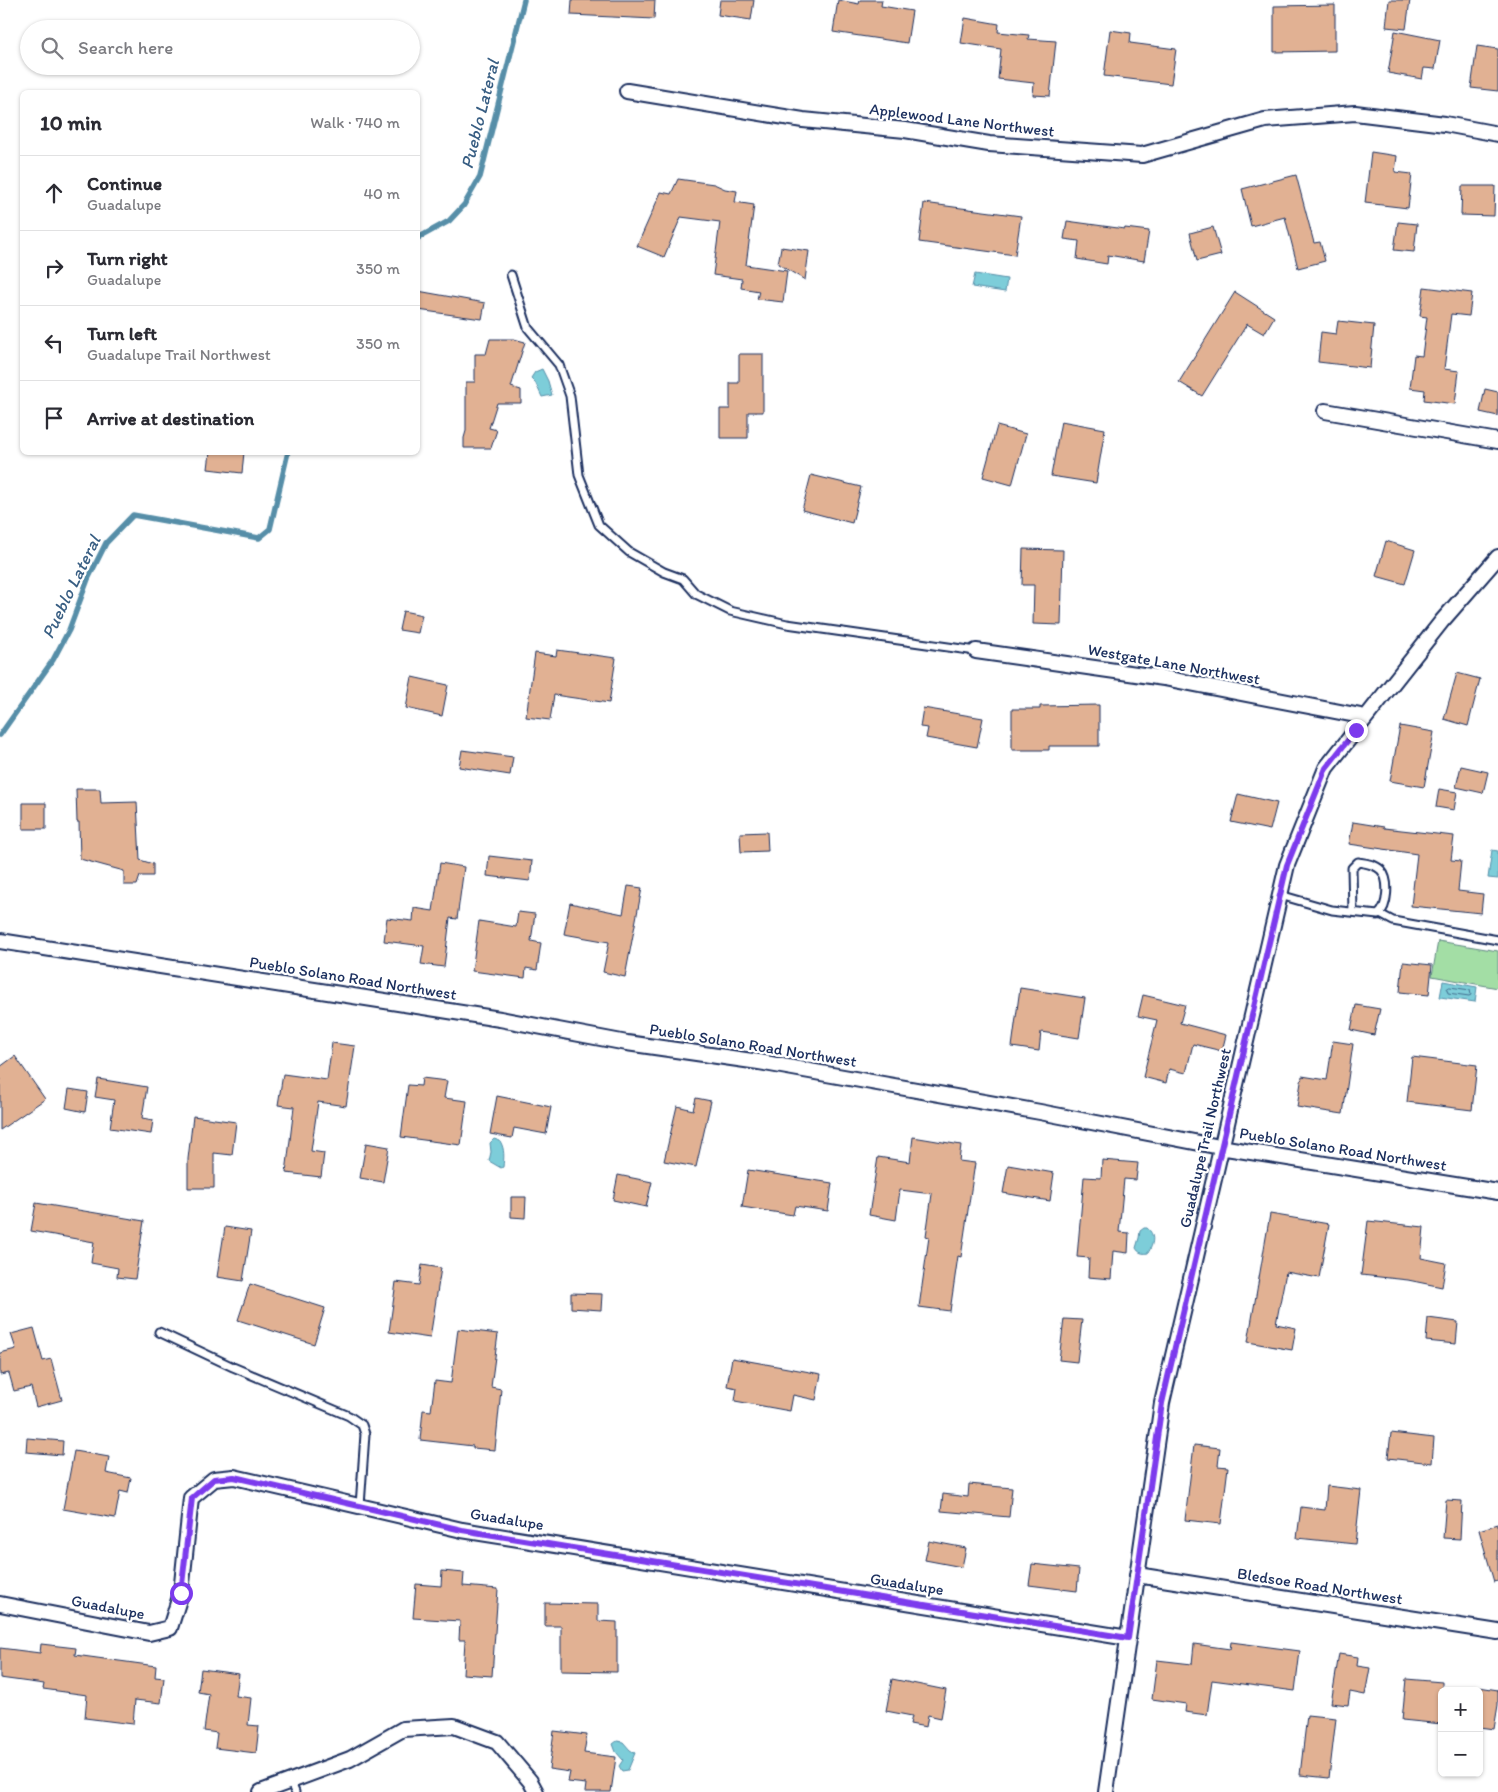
<!DOCTYPE html>
<html lang="en">
<head>
<meta charset="utf-8">
<style>
  :root { --surface:#fff; --page:#f2f2f3; --text:#2b2b33; --muted:#7c7c81; --line:#e1e1e2 }
  body { margin:0; font-family:Itim,sans-serif; background:var(--page); color:var(--text) }
  .controls { position:absolute; right:15px; bottom:15px; display:grid; overflow:hidden; border-radius:8px; box-shadow:0 1px 4px #0004 }
  .controls button { width:45px; height:45px; display:grid; place-items:center; padding:0; border:0; border-bottom:1px solid var(--line); background:var(--surface); color:var(--text); font:25px sans-serif }
  .stop { position:absolute; width:15px; height:15px; margin:-11px; border:4px solid #7c3aed; border-radius:50%; background:#fff }
  .stop.end { background:#7c3aed; border-color:#fff; box-shadow:0 1px 5px #0008 }
  .list { margin:0; padding:0; list-style:none }
  h2 { display:flex; justify-content:space-between; align-items:center; height:65px; margin:0; padding:0 20px; font-size:21px }
  h2 small { font-size:16px; font-weight:400; color:var(--muted) }
  .list li { display:grid; grid-template-columns:32px 1fr auto; gap:15px; align-items:center; box-sizing:border-box; height:75px; padding:0 20px; border-top:1px solid var(--line) }
  .list b { display:block; font-size:19px; white-space:nowrap }
  .list p { margin:0; font-size:16px; white-space:nowrap; color:var(--muted) }
  .list em { font-size:16px; font-style:normal; color:var(--muted) }
  .icon { flex:none; width:28px; height:28px; fill:none; stroke:currentColor; stroke-width:2; stroke-linecap:round; stroke-linejoin:round }
  .map { position:relative; flex:none; width:1498px; height:1792px; overflow:hidden }
  .search { position:absolute; background:var(--surface); box-shadow:0 1px 4px #0004; left:20px; top:20px; width:400px; height:55px; display:flex; align-items:center; gap:12px; box-sizing:border-box; padding:0 18px; border-radius:28px; color:var(--muted); font-size:19px }
  .panel { position:absolute; background:var(--surface); box-shadow:0 1px 4px #0004; left:20px; top:90px; width:400px; height:365px; border-radius:8px }
  .map>svg:first-child { display:block }
  .green { fill:#a3dea5; stroke:#5f8682 }
  .water { fill:#7dcdd9; stroke:#568ea8 }
  .lines { fill:none; stroke-linecap:round; stroke-linejoin:round }
  .shore { stroke:#426e8f; stroke-width:1 }
  .stream { stroke:#568ea8; stroke-width:5.5 }
  .building { fill:#e1b193; stroke:#1b2f5e }
  .service-casing { stroke:#1b2f5e; stroke-width:11 }
  .minor-casing { stroke:#1b2f5e; stroke-width:18 }
  .service { stroke:#fff; stroke-width:7 }
  .minor { stroke:#fff; stroke-width:14 }
  .route { stroke:#7c3aed; stroke-width:6 }
  .labels { text-anchor:middle; dominant-baseline:central; stroke-width:4.5; stroke-linejoin:round; paint-order:stroke }
  .street-label { font-size:16px; fill:#1b2f5e; stroke:#fff }
  .water-label { font-size:18px; font-style:italic; fill:#385e83; stroke:#fff }
</style>
</head>
<body>
<div class="map">
<svg width="1498" height="1792" viewBox="0 0 1498 1792">
  <rect width="100%" height="100%" fill="#fff"/>
  <filter id="ink" filterUnits="userSpaceOnUse"><feTurbulence type="fractalNoise" baseFrequency=".02" numOctaves="2"/><feDisplacementMap in="SourceGraphic" scale="10" xChannelSelector="R" yChannelSelector="G"/><feConvolveMatrix kernelMatrix="1 2 1 2 8 2 1 2 1" color-interpolation-filters="sRGB"/></filter>
  <g filter="url(#ink)">
    <!-- green -->
    <path class="green" d="M1438 941 1498 951V988L1432 976Z"/>
    <!-- water -->
    <path class="water" d="M975 274 1007 279 1005 292 972 287Z
      M542 369 548 381 552 395 542 397 535 382 531 378 535 372Z
      M1492 850 1498 851V879L1488 878Z
      M1443 981 1477 987 1475 1002 1440 997Z
      M494 1139 500 1141C505 1149 504 1158 503 1167L501 1168 489 1161 491 1152 490 1143Z
      M1144 1228H1147C1156 1235 1153 1245 1148 1253 1142 1254 1139 1253 1136 1248L1139 1238 1140 1231Z
      M617 1741 623 1742 630 1750 635 1753 628 1770 622 1771 619 1766 623 1760 616 1752 613 1744Z"/>
    <g class="lines">
      <!-- shore -->
      <path class="shore" d="M1450 987 1470 990 1471 995 1469 996 1448 993 1447 989Z"/>
      <!-- stream -->
      <path class="stream" d="M418 238 449 221 464 205 480 177 524 0
        M0 735 53 660 69 630 88 579 106 543 133 515 259 538 270 529 288 452"/>
    </g>
    <!-- building -->
    <path class="building" d="M572 0H655L654 19 571 15Z
      M720 0H754L751 20 718 15Z
      M838 0 859 4 860 0H882L881 6 912 11 907 43 833 32Z
      M1389 0H1410L1406 29 1386 27Z
      M1335 5V51L1274 52V6Z
      M965 18 999 24 998 32 1029 35 1028 39 1056 41 1050 96 1033 95 1034 83 998 79 1001 49 961 43Z
      M1110 30 1131 33 1130 43 1176 49 1171 84 1104 76Z
      M1395 31 1440 40 1435 69 1424 68 1422 79 1388 73Z
      M1477 46 1498 49V91L1471 88Z
      M1371 152 1397 156 1395 172 1412 174 1408 208 1365 203Z
      M1296 175 1314 243 1320 242 1325 261 1298 268 1285 217 1251 226 1242 189Z
      M678 179 714 184 725 189 737 191 735 202 754 205 746 265 787 271 783 302 757 299 759 291 741 288 742 279 713 275 720 222 681 217 664 257 637 246 661 192 671 194Z
      M1462 186H1495L1494 216 1461 215Z
      M924 203 1021 216 1015 255 919 242Z
      M1067 221 1125 229V228L1149 231 1144 261 1108 255 1107 264 1077 259 1079 241 1064 239Z
      M1398 222 1417 224 1414 252 1394 250Z
      M1213 227 1221 255 1197 261 1190 233Z
      M781 247 809 251 805 280 778 264Z
      M1424 287 1472 293 1469 316 1451 314 1444 369 1459 371 1455 404 1424 400 1425 390 1410 388 1414 355 1422 356 1427 317 1420 316Z
      M418 291 485 303 482 319 418 310Z
      M1235 292 1274 317 1264 334 1247 324 1202 396 1179 382Z
      M1338 321 1374 325 1370 368 1318 362 1321 332 1336 334Z
      M490 339H514L525 342 511 387 521 390V403H497L489 428 497 430 491 448H464V438L466 431V382H475V354H486Z
      M739 354H763V412H748V438H720V409H730V383H739Z
      M1485 389 1498 392V416L1480 412Z
      M1061 421 1105 429 1096 483 1051 476Z
      M997 426 1026 434 1012 485 983 477Z
      M210 452H244L242 473 208 469Z
      M811 475 861 487 852 523 802 510Z
      M1386 541 1415 550 1405 584 1376 576Z
      M1023 549 1063 550 1061 625 1033 624 1034 585H1022Z
      M403 611 422 615 418 633 399 630Z
      M557 650 616 658 609 703 554 695 550 720 526 717 535 653 556 656Z
      M1457 673 1480 679 1468 726 1444 719Z
      M412 677 448 685 442 716 406 708Z
      M1099 705V746H1049V750H1012V709H1040V706Z
      M923 708 983 718 977 747 926 738 928 728 920 727Z
      M1400 726 1434 732 1424 787 1390 781Z
      M462 750 513 757 510 775 459 767Z
      M1461 766 1488 772 1483 793 1456 787Z
      M76 789H100L101 803 137 802 140 860 153 864V876H140L137 885H124V871L80 859 79 822H77Z
      M1439 789 1457 792 1454 810 1436 807Z
      M1238 794 1277 803 1270 830 1231 822Z
      M23 803H46V829H23Z
      M1353 822 1384 827V828L1454 836 1451 860 1461 861 1458 891 1483 894 1481 913 1411 906 1417 854 1349 844Z
      M767 832 768 851 741 852 740 833Z
      M489 856 532 861 530 881 487 876Z
      M440 863 464 867 457 919 450 918 444 967 421 964 424 946 384 941 387 918 413 921 414 908 433 911Z
      M628 886 642 888 625 977 603 972 609 942 564 934 570 903 623 914Z
      M518 912 535 914 531 941 541 943 537 970 526 968 525 978 472 971 479 921 516 927Z
      M1403 962 1432 965 1429 995 1400 992Z
      M1020 988 1085 998 1079 1038 1041 1032 1039 1051 1012 1047Z
      M1143 995 1185 1005 1180 1023 1226 1035 1222 1051 1193 1044 1186 1073 1169 1069 1166 1083 1143 1077 1157 1020 1138 1016Z
      M1356 1005 1380 1009 1374 1035 1351 1030Z
      M1333 1041 1353 1044 1343 1114 1297 1107 1302 1076 1327 1080Z
      M332 1043 355 1046 346 1106 318 1102 311 1151 324 1153 321 1177 286 1173 294 1107 278 1105 283 1074 327 1080Z
      M15 1056 45 1099 0 1130V1067Z
      M1412 1057 1477 1065 1472 1110 1407 1102Z
      M422 1078 447 1081 444 1098 467 1101 461 1145 401 1137 408 1085 421 1086Z
      M98 1079 147 1087 142 1118 153 1120 151 1134 110 1128 114 1100 95 1097Z
      M69 1089 88 1092 85 1112 66 1108Z
      M497 1096 551 1107 546 1134 514 1128 512 1138 490 1134Z
      M696 1098 711 1101 696 1167 664 1161 677 1106 693 1110Z
      M193 1116 236 1122 232 1155 214 1153V1188H188V1159Z
      M913 1137 961 1145 959 1161 975 1163 961 1257 958 1256 950 1311 919 1307 929 1237 926 1236 932 1194 900 1190 896 1220 869 1215 878 1157 910 1162Z
      M366 1143 389 1147 383 1182 360 1178Z
      M1102 1160 1138 1163 1136 1180 1124 1179 1119 1232 1129 1233 1128 1253 1113 1251 1111 1279 1088 1277 1089 1258 1077 1257 1084 1177 1101 1178Z
      M1008 1165 1054 1173 1050 1201 1003 1193Z
      M748 1170 832 1183 828 1211 795 1206 793 1215 742 1207Z
      M618 1175 652 1182 646 1207 613 1200Z
      M511 1197H526L525 1218 511 1217Z
      M36 1203 144 1221 135 1279 117 1277 118 1268 91 1263 94 1242 31 1231Z
      M1270 1214 1329 1224 1319 1278 1286 1272 1276 1324 1296 1328 1292 1350 1248 1342Z
      M1368 1221 1424 1227 1421 1258 1446 1263 1442 1287 1408 1280 1361 1275Z
      M225 1227 251 1231 243 1281 217 1277Z
      M422 1265 441 1268 430 1338 389 1332 396 1282 419 1285Z
      M250 1284 325 1308 314 1344 238 1320Z
      M571 1293 602 1294 601 1310 571 1308Z
      M1428 1318 1458 1322 1456 1344 1426 1341Z
      M1064 1319 1082 1320 1077 1362 1059 1360Z
      M34 1328 43 1361 51 1359 62 1400 36 1407 31 1387 14 1391 9 1373 0 1375V1353L16 1349 11 1334Z
      M458 1329 498 1334 491 1387 501 1389 495 1450 473 1448V1446L420 1440 423 1410 431 1411 435 1381 451 1383Z
      M732 1358 821 1374 816 1400 793 1395 790 1411 735 1401 737 1388 727 1386Z
      M1391 1433 1434 1438 1432 1463 1388 1458Z
      M27 1438 63 1441 62 1455 26 1452Z
      M1194 1445 1220 1448 1218 1466 1228 1467 1221 1524 1185 1520Z
      M74 1451 109 1457 106 1473 131 1478 128 1493 120 1491 115 1518 63 1509Z
      M969 1484 1012 1488 1009 1517 941 1511 943 1494 968 1497Z
      M1327 1486 1361 1490 1355 1544 1297 1538 1301 1507 1325 1510Z
      M1446 1500 1462 1501 1460 1539 1443 1538Z
      M1498 1524V1581L1494 1582 1479 1530Z
      M929 1541 966 1548 962 1567 925 1560Z
      M1032 1564 1079 1569 1077 1591 1029 1585Z
      M442 1571 464 1573 463 1586 498 1589 492 1676 463 1674 465 1640H459L460 1621 413 1618 416 1584 441 1586Z
      M545 1603 598 1604V1621L617 1622V1672L561 1671V1626H545Z
      M1231 1642 1300 1651 1295 1691 1212 1680 1207 1715 1185 1712 1186 1704 1152 1699 1157 1660 1192 1664 1194 1644 1230 1649Z
      M41 1644 76 1648 75 1655 156 1666 155 1677 164 1678 161 1703 135 1700 133 1724 85 1718 87 1695 43 1689 44 1684 0 1678V1648L40 1653Z
      M1339 1654 1358 1657 1357 1666 1370 1668 1365 1695 1350 1692 1348 1705 1331 1703Z
      M201 1669 239 1674 236 1696 251 1698 248 1725 259 1726 256 1753 215 1748 217 1733 204 1731 209 1694 198 1692Z
      M892 1679 946 1690 941 1718 928 1715 926 1727 910 1724 912 1716 886 1711Z
      M1406 1679 1442 1682V1724L1402 1720Z
      M1479 1687 1498 1690V1705L1494 1729 1479 1727Z
      M1307 1715 1336 1718 1329 1778 1300 1775Z
      M554 1731 587 1735 584 1753 616 1757 611 1792H585L586 1784 568 1782 570 1772 549 1769Z"/>
    <g class="lines">
      <defs>
        <path id="service" d="M511 275 528 328 559 365 570 396 579 475 599 525 629 552 664 572 683 579 696 594 730 611 787 624 976 651
          M1280 895 1332 910 1378 915C1388 907 1390 880 1381 870 1375 864 1365 863 1358 862L1352 868 1353 912
          M1380 914 1393 921 1498 940
          M159 1332 233 1367 349 1416 362 1425 365 1434 360 1506
          M290 1781 295 1792"/>
        <path id="minor" d="M627 91 803 120 905 130 989 144 1142 155 1265 120 1355 113 1445 124 1498 134
          M1325 411 1498 441
          M976 651 1164 678 1366 717
          M0 941 500 1019 627 1043 759 1062 1040 1112 1220 1147 1498 1192
          M1137 1575 1498 1632
          M0 1604 149 1633 170 1628 181 1593 191 1498 214 1479 234 1477 462 1530 1128 1638
          M261 1792 350 1759 403 1729 454 1726 497 1742 530 1781 536 1792
          M1106 1792 1162 1403 1287 865 1326 768 1442 621 1498 557"/>
      </defs>
      <!-- service casing -->
      <use href="#service" class="service-casing"/>
      <!-- minor casing -->
      <use href="#minor" class="minor-casing"/>
      <!-- service -->
      <use href="#service" class="service"/>
      <!-- minor -->
      <use href="#minor" class="minor"/>
    </g>
  </g>
  <g class="lines" filter="url(#ink)">
    <!-- route -->
    <path class="route" d="M181 1593 192 1498 214 1479 234 1477 462 1530 1128 1638 1162 1403 1287 865 1326 768 1356 730"/>
  </g>
  <g class="labels">
    <!-- street labels -->
    <g class="street-label">
      <text transform="translate(962 120) rotate(7)">Applewood Lane Northwest</text>
      <text transform="translate(1174 664) rotate(10)">Westgate Lane Northwest</text>
      <text transform="translate(353 978) rotate(9)">Pueblo Solano Road Northwest</text>
      <text transform="translate(753 1045) rotate(9)">Pueblo Solano Road Northwest</text>
      <text transform="translate(1205 1138) rotate(-77)">Guadalupe Trail Northwest</text>
      <text transform="translate(1343 1149) rotate(9)">Pueblo Solano Road Northwest</text>
      <text transform="translate(507 1519) rotate(9)">Guadalupe</text>
      <text transform="translate(907 1584) rotate(9)">Guadalupe</text>
      <text transform="translate(1320 1586) rotate(9)">Bledsoe Road Northwest</text>
      <text transform="translate(108 1607) rotate(11)">Guadalupe</text>
    </g>
    <!-- water labels -->
    <g class="water-label">
      <text transform="translate(480 114) rotate(-76)">Pueblo Lateral</text>
      <text transform="translate(71 587) rotate(-64)">Pueblo Lateral</text>
    </g>
  </g>
</svg>
<div class="controls">
<button>+</button>
<button>−</button>
</div>
<div class="stop" style="left:181px;top:1593px"></div>
<div class="stop end" style="left:1356px;top:730px"></div>
<div class="search"><svg class="icon" aria-label="search" viewBox="0 0 24 24"><circle cx="10" cy="10" r="6"/><path d="M15 15l6 6"/></svg>Search here</div>
<section class="panel">
<h2>10 min<small>Walk · 740 m</small></h2>
<ul class="list">
<li><svg class="icon" aria-label="ahead" viewBox="0 0 24 24"><path d="M12 20V5M6 11l6-6 6 6"/></svg><div><b>Continue</b><p>Guadalupe</p></div><em>40 m</em></li>
<li><svg class="icon" aria-label="right" viewBox="0 0 24 24"><path d="M7 20v-9h11M14 6l5 5-5 5"/></svg><div><b>Turn right</b><p>Guadalupe</p></div><em>350 m</em></li>
<li><svg class="icon" aria-label="left" viewBox="0 0 24 24"><path d="M17 20v-9H6M10 6l-5 5 5 5"/></svg><div><b>Turn left</b><p>Guadalupe Trail Northwest</p></div><em>350 m</em></li>
<li><svg class="icon" aria-label="arrive" viewBox="0 0 24 24"><path d="M6 21V4h12l-3 4 3 4H6"/></svg><div><b>Arrive at destination</b></div></li>
</ul>
</section>
</div>
</body>
</html>
